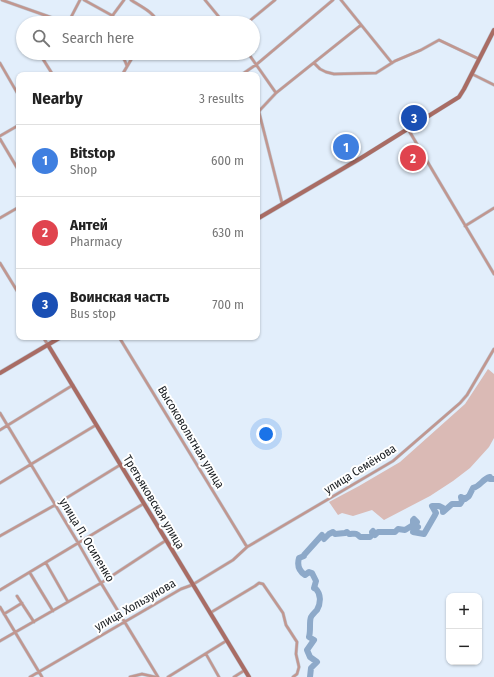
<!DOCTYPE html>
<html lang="en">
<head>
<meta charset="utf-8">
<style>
  :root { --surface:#fff; --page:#f2f2f2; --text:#222; --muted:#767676; --line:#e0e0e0; --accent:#111827 }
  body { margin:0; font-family:"Fira Sans Condensed",sans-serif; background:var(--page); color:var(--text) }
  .controls { position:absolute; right:12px; bottom:12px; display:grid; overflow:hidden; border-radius:8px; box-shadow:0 1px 3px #0004 }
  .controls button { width:36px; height:36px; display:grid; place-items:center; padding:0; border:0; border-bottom:1px solid var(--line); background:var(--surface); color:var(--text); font:20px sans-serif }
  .you { position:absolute; left:266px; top:434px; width:14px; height:14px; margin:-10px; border:3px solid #fff; border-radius:50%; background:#1a73e8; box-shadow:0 0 0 6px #1a73e833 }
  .badge { display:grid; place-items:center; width:26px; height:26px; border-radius:50%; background:var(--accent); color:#fff; font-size:13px; font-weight:700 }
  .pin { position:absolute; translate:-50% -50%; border:2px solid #fff; box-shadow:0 1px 4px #0006 }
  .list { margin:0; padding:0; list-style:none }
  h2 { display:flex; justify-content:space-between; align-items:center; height:52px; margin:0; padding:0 16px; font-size:17px }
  h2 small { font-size:13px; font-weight:400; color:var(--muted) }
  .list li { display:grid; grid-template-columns:26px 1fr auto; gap:12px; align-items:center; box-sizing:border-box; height:72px; padding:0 16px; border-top:1px solid var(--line) }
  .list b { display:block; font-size:15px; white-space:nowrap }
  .list p { margin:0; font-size:13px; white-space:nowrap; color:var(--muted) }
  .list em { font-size:13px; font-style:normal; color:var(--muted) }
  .icon { flex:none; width:22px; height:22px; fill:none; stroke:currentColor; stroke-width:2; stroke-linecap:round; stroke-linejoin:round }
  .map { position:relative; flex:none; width:494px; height:677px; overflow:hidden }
  .search { position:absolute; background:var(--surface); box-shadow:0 1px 3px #0004; left:16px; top:16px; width:244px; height:44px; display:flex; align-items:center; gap:10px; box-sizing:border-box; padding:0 14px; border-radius:22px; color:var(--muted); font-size:15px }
  .panel { position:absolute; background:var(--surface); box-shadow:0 1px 3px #0004; left:16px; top:72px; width:244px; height:268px; border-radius:8px }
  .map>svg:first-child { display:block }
  .green { fill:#dabab5 }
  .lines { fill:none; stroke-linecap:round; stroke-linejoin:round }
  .river { stroke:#8da9c9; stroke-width:6 }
  .street-casing { stroke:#bec8d4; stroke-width:3.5 }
  .secondary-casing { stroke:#bec8d4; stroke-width:5 }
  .street { stroke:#c19790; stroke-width:2.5 }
  .secondary { stroke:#a96c64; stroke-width:4 }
  .labels { text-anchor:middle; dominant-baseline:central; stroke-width:4; stroke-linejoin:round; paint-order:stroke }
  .street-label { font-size:12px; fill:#191d21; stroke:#fff }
</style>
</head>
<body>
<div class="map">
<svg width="494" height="677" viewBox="0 0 494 677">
  <rect width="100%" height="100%" fill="#e2eefb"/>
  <!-- green -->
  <path class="green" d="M488 369 494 374V438L489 447 470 468 453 481 430 496 384 520 372 510 353 516 342 513 338 515 329 502 359 486 400 462 465 404Z"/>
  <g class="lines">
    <!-- river -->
    <path class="river" d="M310 677 311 668 317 662 310 657 307 650 314 640 309 637C311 631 309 621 311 617 312 615 315 612 317 610 321 603 321 594 316 589L314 588 316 581 312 573 309 572 305 575C299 571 297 565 299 558L304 556V555L322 535 324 539 329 534 333 532 335 534 345 533 347 532 349 534C354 534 356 532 360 537H370L373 534 372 532 373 531 375 535 378 532H395L398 529 405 530 413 525V520L414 519 417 522 415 525 418 527 414 529 413 532 424 534 435 515 436 513 432 506H439L443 508V512L452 504H460L462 501 461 497 465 499 469 496 473 488C481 486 482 479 490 477V479H494"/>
    <defs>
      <path id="street" d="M2 0 67 23
        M84 0 113 16
        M131 0C140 6 154 12 158 23
        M205 0 224 23
        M341 0 392 63
        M68 23 80 0
        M107 23 124 0
        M247 23 275 0
        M118 53C123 56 125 60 127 66
        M248 53 276 93
        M41 56 53 75
        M0 63 19 96
        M314 63 320 69 326 72 334 74 376 73 395 61 421 50 439 40 479 59
        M472 74 494 85
        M122 75 135 53
        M241 75 257 64 333 0
        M408 129 494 274
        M0 136 19 125
        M0 139 19 171
        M282 203 259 112 260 110 276 93 361 25
        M0 218 19 207
        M465 226 494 208
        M0 263 19 294
        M43 337 48 345
        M119 337 247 547
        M0 413 77 541 101 583 158 677
        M0 430 73 385
        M0 483 96 425
        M0 536 55 505 120 465
        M46 563 68 602
        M30 573 53 611
        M0 590 143 504
        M17 596 34 622
        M0 607 42 677
        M210 613 255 586 259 583 263 584 283 613 286 625 297 642 296 654 299 667 297 674 293 677
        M4 614 22 603
        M0 641 101 583 165 541
        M206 654 219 677
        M30 677 181 589 192 585 233 560 247 547 393 461 460 403 467 395 494 349
        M130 677 142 674 155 677
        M168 677 226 641
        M234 677 245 670"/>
      <path id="secondary" d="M257 219 361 158 459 97 464 89 494 30
        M48 345 249 677
        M0 373 61 337"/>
    </defs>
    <!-- street casing -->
    <use href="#street" class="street-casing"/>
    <!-- secondary casing -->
    <use href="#secondary" class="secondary-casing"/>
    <!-- street -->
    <use href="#street" class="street"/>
    <!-- secondary -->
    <use href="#secondary" class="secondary"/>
  </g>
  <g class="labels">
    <!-- street labels -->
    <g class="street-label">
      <text transform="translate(191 437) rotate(59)">Высоковольтная улица</text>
      <text transform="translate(360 469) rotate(-32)">улица Семёнова</text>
      <text transform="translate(154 502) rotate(59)">Третьяковская улица</text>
      <text transform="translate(87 540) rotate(59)">улица П. Осипенко</text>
      <text transform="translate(135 605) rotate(-30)">улица Хользунова</text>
    </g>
  </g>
</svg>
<div class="controls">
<button>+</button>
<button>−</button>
</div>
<div class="you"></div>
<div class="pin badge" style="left:346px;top:147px;background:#3f7fe0">1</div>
<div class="pin badge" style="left:413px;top:158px;background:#e0444e">2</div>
<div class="pin badge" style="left:414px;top:118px;background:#1a4fb4">3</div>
<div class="search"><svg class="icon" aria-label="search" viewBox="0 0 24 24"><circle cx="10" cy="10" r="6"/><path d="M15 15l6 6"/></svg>Search here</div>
<section class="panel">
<h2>Nearby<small>3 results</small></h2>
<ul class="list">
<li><span class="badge" style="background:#3f7fe0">1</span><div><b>Bitstop</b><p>Shop</p></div><em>600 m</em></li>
<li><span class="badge" style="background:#e0444e">2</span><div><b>Антей</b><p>Pharmacy</p></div><em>630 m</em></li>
<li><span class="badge" style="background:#1a4fb4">3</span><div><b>Воинская часть</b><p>Bus stop</p></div><em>700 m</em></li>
</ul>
</section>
</div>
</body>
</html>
